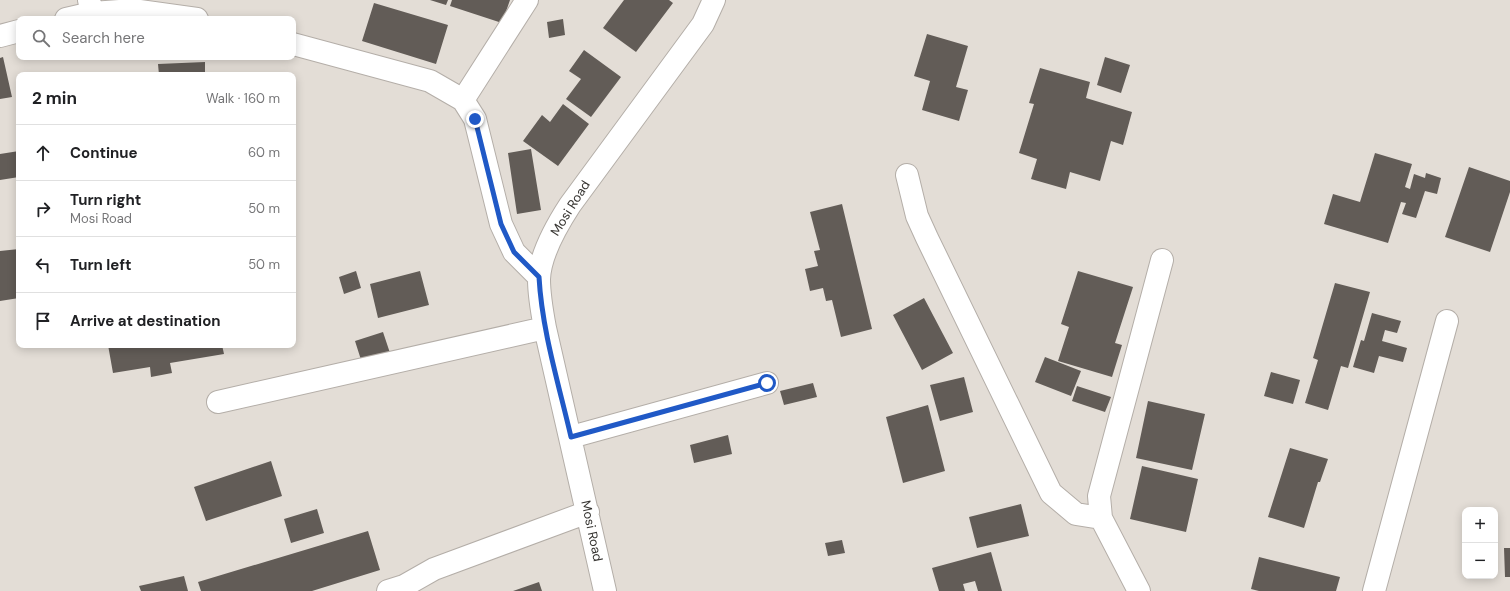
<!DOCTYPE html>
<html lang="en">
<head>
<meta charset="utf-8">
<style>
  :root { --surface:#fff; --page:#f6f6f6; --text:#202124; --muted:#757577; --line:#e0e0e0 }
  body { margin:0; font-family:"DM Sans",sans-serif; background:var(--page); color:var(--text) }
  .controls { position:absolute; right:12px; bottom:12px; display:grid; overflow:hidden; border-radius:8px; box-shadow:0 2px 10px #0003 }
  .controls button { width:36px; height:36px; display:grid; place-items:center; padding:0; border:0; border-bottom:1px solid var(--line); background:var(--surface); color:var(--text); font:20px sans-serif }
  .stop { position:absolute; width:12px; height:12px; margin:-9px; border:3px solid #2059c6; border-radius:50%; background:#fff }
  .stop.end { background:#2059c6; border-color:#fff; box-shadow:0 1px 4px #0008 }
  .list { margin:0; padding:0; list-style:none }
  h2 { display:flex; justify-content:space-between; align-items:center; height:52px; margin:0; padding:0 16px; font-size:17px }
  h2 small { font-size:13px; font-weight:400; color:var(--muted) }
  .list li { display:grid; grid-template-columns:26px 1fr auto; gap:12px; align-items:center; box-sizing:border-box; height:56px; padding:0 16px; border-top:1px solid var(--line) }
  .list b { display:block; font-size:15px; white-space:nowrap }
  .list p { margin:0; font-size:13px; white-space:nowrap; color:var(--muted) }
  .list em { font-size:13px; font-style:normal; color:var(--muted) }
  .icon { flex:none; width:22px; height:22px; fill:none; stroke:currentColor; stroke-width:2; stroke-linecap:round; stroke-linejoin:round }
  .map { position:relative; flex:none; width:1510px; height:591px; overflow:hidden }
  .search { position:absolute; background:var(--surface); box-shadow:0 2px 10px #0003; left:16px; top:16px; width:280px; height:44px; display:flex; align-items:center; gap:10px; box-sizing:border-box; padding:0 14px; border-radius:8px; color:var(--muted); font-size:15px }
  .panel { position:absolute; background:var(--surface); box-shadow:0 2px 10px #0003; left:16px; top:72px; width:280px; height:276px; border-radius:8px }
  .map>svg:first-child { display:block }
  .building { fill:#625c57 }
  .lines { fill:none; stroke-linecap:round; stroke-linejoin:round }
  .minor-casing { stroke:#b4aea8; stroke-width:24 }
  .minor { stroke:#fff; stroke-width:22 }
  .route { stroke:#2059c6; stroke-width:5 }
  .labels { text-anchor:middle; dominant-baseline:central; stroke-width:4; stroke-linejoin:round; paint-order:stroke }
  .street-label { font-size:13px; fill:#363431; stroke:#fff }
</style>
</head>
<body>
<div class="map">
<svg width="1510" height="591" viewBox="0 0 1510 591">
  <rect width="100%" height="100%" fill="#e3ddd6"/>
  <!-- building -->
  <path class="building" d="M430 0H448L446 5Z
    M452 0H510L502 23 450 6Z
    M624 0H669L673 3 636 52 603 28Z
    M374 3 448 25 436 64 362 41Z
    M563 19 565 35 549 38 547 22Z
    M927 34 968 46 956 87 968 90 959 121 922 110 930 81 914 76Z
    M584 50 621 77 591 117 566 99 581 79 569 71Z
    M3 57 12 97 0 99V58Z
    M1105 57 1130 65 1121 93 1097 85Z
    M205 62V75H159L158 64Z
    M1040 68 1090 82 1086 98 1132 112 1123 145 1111 141 1100 181 1070 172 1066 189 1031 179 1037 159 1019 153 1034 104 1029 103Z
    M563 104 589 124 558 166 523 141 542 115 550 122Z
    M531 149 541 210 517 214 508 153Z
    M19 151V177L0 180V154Z
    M1375 153 1412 164 1405 187 1410 189 1414 174 1425 178 1426 173 1441 178 1437 194 1425 191 1416 218 1402 214 1406 203 1401 202 1388 243 1324 224 1333 194 1360 202Z
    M1469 167 1510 181V192L1490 252 1445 237Z
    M842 204 872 329 841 337 832 300 826 301 823 288 810 291 805 269 818 266 814 251 820 250 810 212Z
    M19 249V298L0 301V251Z
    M356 271 361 288 344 294 339 277Z
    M420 271 429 305 378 318 370 284Z
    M1078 271 1133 287 1115 343 1122 345 1112 377 1058 361 1069 327 1061 324Z
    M1335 283 1370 292 1348 368 1341 366 1328 410 1305 403 1318 360 1313 358Z
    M924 298 953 353 922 370 893 315Z
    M1372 313 1401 321 1397 333 1385 330 1382 341 1407 348 1403 362 1379 356 1374 373 1353 367 1361 340 1364 341Z
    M383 332 390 353 362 363 355 341Z
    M108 345H222L224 354 170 363 172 373 151 377 150 367 113 373Z
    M1045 357 1081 371 1071 396 1035 382Z
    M1271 372 1300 380 1293 404 1264 396Z
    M964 377 973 412 940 421 930 385Z
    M813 383 817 397 784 405 780 391Z
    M1077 386 1111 397 1105 412 1072 401Z
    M1148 401 1205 414 1192 470 1136 458Z
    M928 405 945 471 903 483 886 417Z
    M728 435 732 454 694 463 690 445Z
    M1290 448 1328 459 1320 482H1318L1304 528 1268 517Z
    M271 461 282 496 206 521 194 487Z
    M1142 466 1198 479 1186 532 1130 519Z
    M1021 504 1029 536 977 548 969 517Z
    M317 509 324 533 291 543 284 519Z
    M368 531 380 570 312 591H201L198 582Z
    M842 540 845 553 828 556 825 543Z
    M1504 548H1510V577H1505Z
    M991 552 1002 591H978L975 581 963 584 965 591H939L932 568Z
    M1259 557 1340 577 1336 591H1259L1251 589Z
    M184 576 188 591H141L139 586Z
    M539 582 542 591H513Z"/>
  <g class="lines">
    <defs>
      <path id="minor" d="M89 0 92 13 133 10 197 19
        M66 19 92 13
        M0 36 19 31
        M293 44 430 81 463 100 475 119 501 224 514 252 539 277
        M463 100 527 0
        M907 175 917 216 927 238 1051 493 1076 514 1101 518
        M218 402 545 328
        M571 437 767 383
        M388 591 404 586 434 569 588 512
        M605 591 545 328C542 312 539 296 539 279 540 255 557 225 570 205L703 24 714 0
        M1139 591 1101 518 1099 496 1162 260
        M1374 591 1447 321"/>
    </defs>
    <!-- minor casing -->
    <use href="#minor" class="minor-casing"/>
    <!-- minor -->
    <use href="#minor" class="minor"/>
  </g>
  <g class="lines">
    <!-- route -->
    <path class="route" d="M475 119 501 224 514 252 539 277C542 331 559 385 571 437L767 383"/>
  </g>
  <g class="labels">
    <!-- street labels -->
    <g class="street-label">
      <text transform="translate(570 208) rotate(-58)">Mosi Road</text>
      <text transform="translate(592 531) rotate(78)">Mosi Road</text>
    </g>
  </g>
</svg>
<div class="controls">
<button>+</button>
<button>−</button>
</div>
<div class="stop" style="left:767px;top:383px"></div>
<div class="stop end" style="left:475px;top:119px"></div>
<div class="search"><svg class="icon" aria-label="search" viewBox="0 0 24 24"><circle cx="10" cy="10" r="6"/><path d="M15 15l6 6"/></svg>Search here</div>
<section class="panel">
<h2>2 min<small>Walk · 160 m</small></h2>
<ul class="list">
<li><svg class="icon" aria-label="ahead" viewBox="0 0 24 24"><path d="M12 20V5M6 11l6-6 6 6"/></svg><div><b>Continue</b></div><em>60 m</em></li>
<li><svg class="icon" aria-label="right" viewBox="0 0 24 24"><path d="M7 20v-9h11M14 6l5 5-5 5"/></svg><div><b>Turn right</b><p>Mosi Road</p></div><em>50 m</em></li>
<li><svg class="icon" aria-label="left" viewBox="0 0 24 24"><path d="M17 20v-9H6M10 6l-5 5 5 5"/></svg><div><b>Turn left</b></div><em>50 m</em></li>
<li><svg class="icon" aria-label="arrive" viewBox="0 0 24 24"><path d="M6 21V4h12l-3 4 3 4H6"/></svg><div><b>Arrive at destination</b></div></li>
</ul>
</section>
</div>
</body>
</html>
